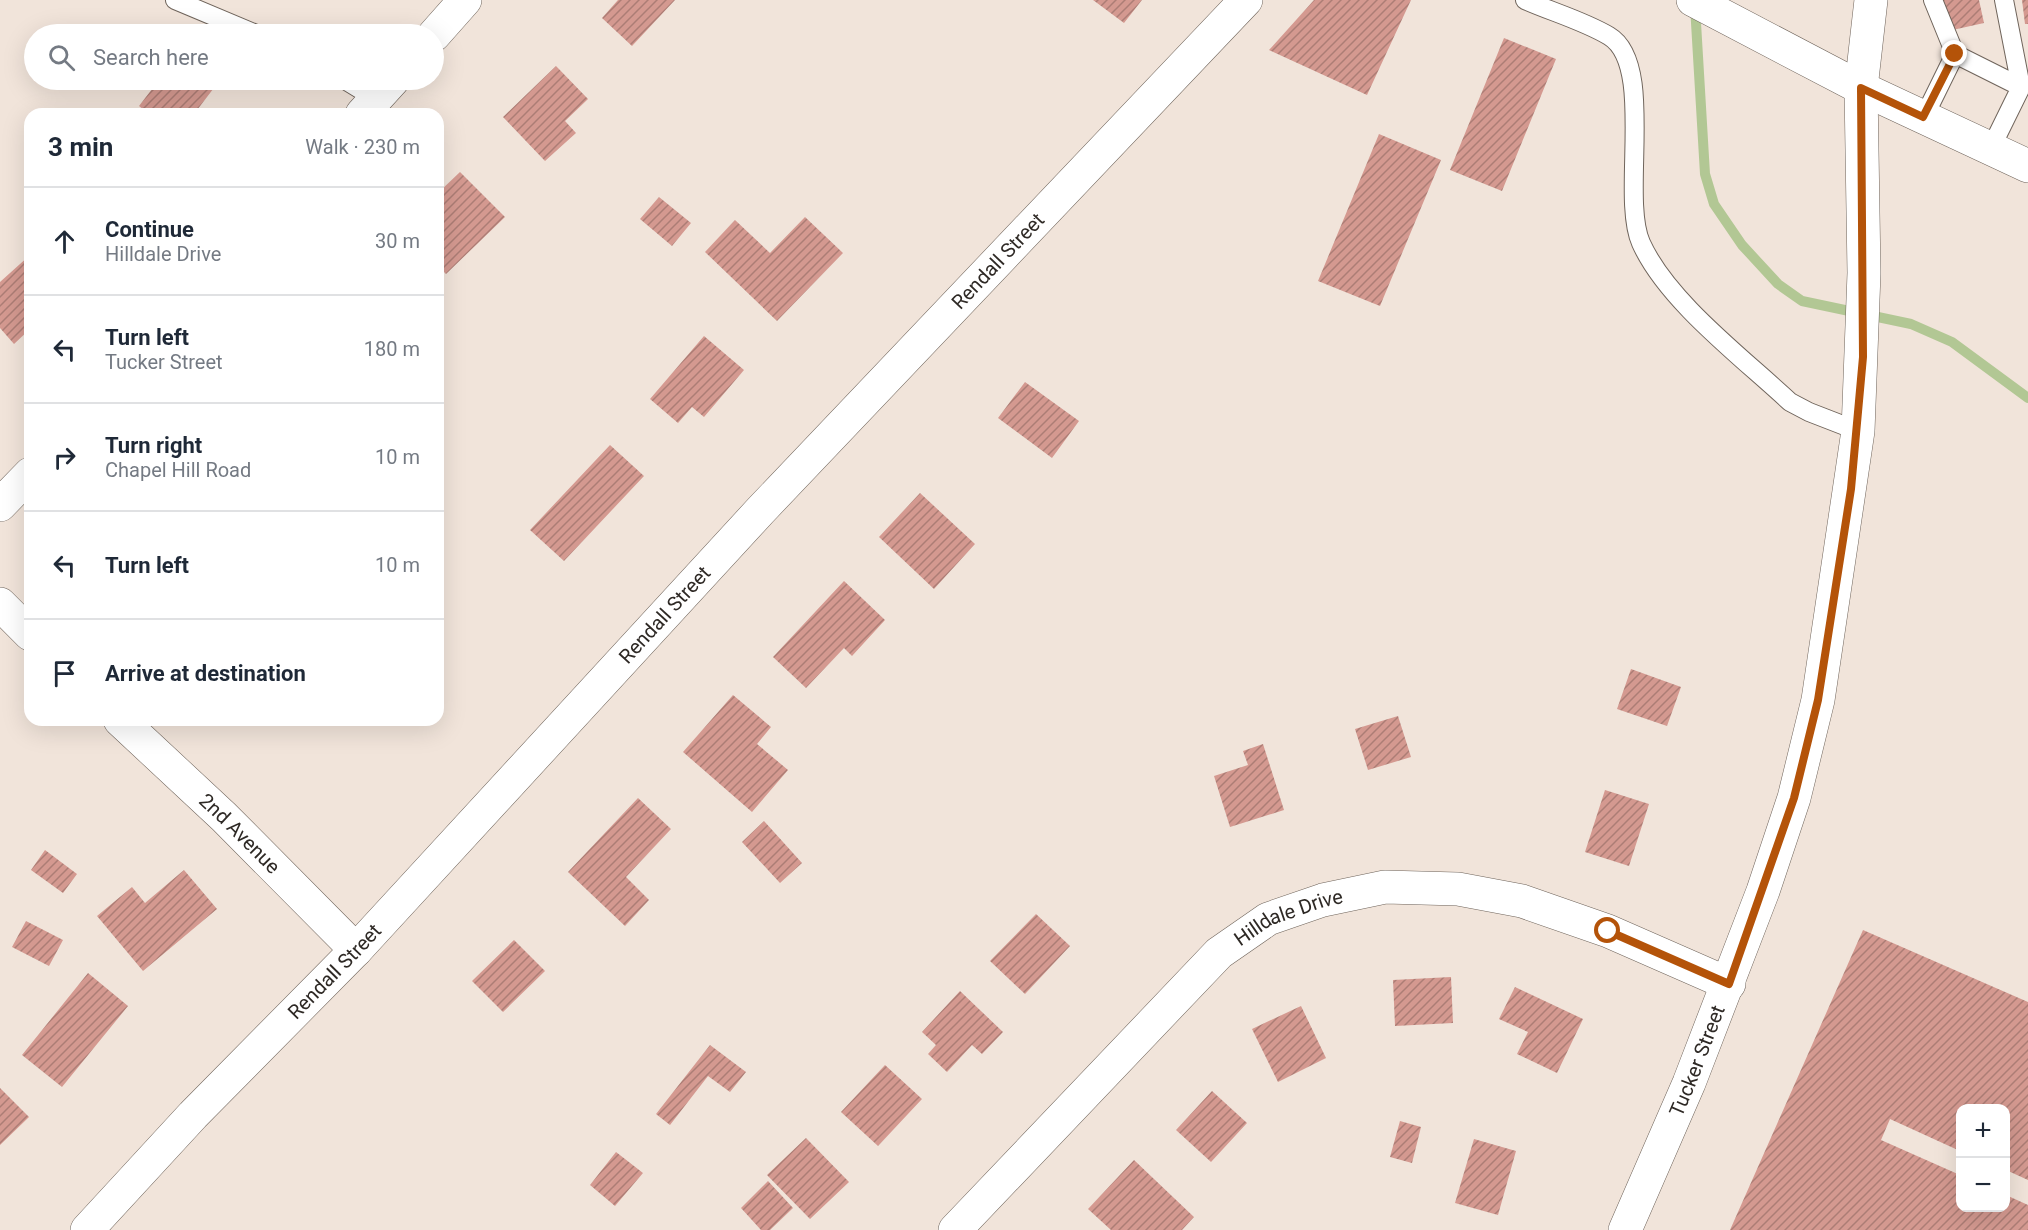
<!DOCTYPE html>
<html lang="en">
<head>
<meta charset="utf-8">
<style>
  :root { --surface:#fff; --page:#f2f2f3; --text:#1f2937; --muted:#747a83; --line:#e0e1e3 }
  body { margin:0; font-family:Roboto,sans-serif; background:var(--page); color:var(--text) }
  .controls { position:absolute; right:18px; bottom:18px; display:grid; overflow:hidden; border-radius:12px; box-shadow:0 6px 24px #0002 }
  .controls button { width:54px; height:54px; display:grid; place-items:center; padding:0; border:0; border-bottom:2px solid var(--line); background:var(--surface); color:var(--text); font:30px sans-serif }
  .stop { position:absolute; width:18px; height:18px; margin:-14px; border:4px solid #b45309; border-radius:50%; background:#fff }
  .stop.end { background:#b45309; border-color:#fff; box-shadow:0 2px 6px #0008 }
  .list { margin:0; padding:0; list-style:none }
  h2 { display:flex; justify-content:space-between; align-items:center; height:78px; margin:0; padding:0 24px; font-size:26px }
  h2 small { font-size:20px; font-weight:400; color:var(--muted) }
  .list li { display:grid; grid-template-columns:39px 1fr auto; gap:18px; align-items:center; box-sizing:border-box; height:108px; padding:0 24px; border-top:2px solid var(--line) }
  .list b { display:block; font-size:22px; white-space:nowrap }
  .list p { margin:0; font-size:20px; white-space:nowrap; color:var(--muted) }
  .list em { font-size:20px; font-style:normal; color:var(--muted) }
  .icon { flex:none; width:33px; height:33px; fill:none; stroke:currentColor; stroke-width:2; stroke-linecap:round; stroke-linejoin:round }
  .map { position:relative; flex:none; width:2028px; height:1230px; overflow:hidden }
  .search { position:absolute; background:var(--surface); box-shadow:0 6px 24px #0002; left:24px; top:24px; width:420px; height:66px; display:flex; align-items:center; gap:15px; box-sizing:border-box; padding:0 21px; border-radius:33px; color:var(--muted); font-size:22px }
  .panel { position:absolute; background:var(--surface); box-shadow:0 6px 24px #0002; left:24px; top:108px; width:420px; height:618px; border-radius:18px }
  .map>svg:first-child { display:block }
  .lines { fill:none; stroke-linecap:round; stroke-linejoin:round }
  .stream { stroke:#b2c794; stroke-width:10 }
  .building { fill:url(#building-hatch) }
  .service-casing { stroke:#6f645b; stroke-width:20 }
  .minor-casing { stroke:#6f645b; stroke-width:34 }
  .tertiary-casing { stroke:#6f645b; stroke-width:34 }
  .secondary-casing { stroke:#6f645b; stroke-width:34 }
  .service { stroke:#fff; stroke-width:18 }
  .minor { stroke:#fff; stroke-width:33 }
  .tertiary { stroke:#fff; stroke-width:33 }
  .secondary { stroke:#fff; stroke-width:33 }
  .route { stroke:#b45309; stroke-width:8 }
  .labels { text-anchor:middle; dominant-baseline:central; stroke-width:4.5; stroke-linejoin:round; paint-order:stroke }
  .street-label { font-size:20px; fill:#2e2925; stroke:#fef1e7 }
</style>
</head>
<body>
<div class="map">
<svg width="2028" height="1230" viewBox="0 0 2028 1230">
  <defs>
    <pattern id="building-hatch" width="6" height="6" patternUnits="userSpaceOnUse" patternTransform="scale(1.5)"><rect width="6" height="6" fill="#d49990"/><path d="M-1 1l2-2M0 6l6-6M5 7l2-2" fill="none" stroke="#ac7d75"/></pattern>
  </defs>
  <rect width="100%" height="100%" fill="#f1e4da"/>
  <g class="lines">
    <!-- stream -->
    <path class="stream" d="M1695 6 1705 174 1714 204 1742 245 1778 284 1802 301 1911 324 1952 342 2028 398"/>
  </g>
  <!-- building -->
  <path class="building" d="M618 0H675L632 46 602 18Z
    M1093 0H1142L1124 23Z
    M1314 0H1411L1367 95 1269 50Z
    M1942 0H1979L1984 23 1948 31Z
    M2022 0H2028V24H2025Z
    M1504 38 1556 59 1502 191 1450 170Z
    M556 66 588 99 565 121 576 133 545 161 503 117Z
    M159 80H220L194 114H149L139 106Z
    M1379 134 1441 160 1380 306 1318 281Z
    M460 172 505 217 446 274 438 266V193Z
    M659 197 691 223 672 246 640 219Z
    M805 217 843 253 777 321 705 252 735 220 770 253Z
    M30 255V329L14 344 0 328V282Z
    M704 336 744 370 704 417 692 407 678 423 650 399Z
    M1025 382 1079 421 1052 458 998 418Z
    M610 445 644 476 564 561 530 530Z
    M920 493 975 544 934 589 879 537Z
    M844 581 885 620 852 656 844 648 806 688 773 657Z
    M1631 669 1681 687 1667 726 1617 709Z
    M733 695 771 727 757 744 788 770 752 812 683 752Z
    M1398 716 1411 757 1368 770 1355 729Z
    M1263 744 1284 810 1230 827 1214 776 1248 765 1243 751Z
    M1605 790 1649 804 1629 866 1585 852Z
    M638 798 671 829 626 877 649 900 625 926 568 872Z
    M764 821 802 863 780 883 742 842Z
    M45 850 77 874 63 893 31 870Z
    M184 870 217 909 143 971 97 916 132 887 145 903Z
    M1036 914 1070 946 1025 994 990 961Z
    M26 921 63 940 49 966 12 947Z
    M1863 930 2028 1002V1180L2006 1170V1108H1960V1151L1890 1119 1881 1140 1960 1175V1208H2006V1195L2028 1205V1230H1730Z
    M514 940 545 971 503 1012 472 981Z
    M88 973 128 1006 62 1087 22 1055Z
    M1451 977 1453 1023 1395 1026 1393 980Z
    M1515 987 1583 1019 1557 1073 1517 1054 1528 1032 1499 1019Z
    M960 991 1003 1032 982 1054 972 1045 947 1072 928 1054 936 1045 922 1032Z
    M1301 1006 1326 1058 1278 1082 1252 1029Z
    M710 1045 746 1072 730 1092 708 1076 670 1125 656 1114Z
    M885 1065 922 1099 878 1146 841 1112Z
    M0 1088 29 1117 0 1145Z
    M1212 1091 1247 1123 1211 1162 1176 1130Z
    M1400 1121 1421 1127 1412 1163 1390 1157Z
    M806 1138 849 1182 810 1219 767 1175Z
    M1474 1139 1516 1151 1498 1215 1455 1203Z
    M616 1152 643 1173 615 1206 590 1185Z
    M1134 1160 1194 1217 1182 1230H1111L1088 1209Z
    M768 1181 793 1208 770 1230H761L741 1208Z"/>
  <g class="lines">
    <defs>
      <path id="service" d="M175 0 256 34
        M1525 0C1552 12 1584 21 1609 36 1656 64 1620 196 1641 243 1667 301 1743 358 1790 402L1809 412 1858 431
        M1933 0 1955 54
        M2004 0 2021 87
        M345 80 376 99
        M1924 117 1955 54 2021 87 1991 148"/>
      <g id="minor">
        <path d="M434 35 465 0"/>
        <path d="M362 114 393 80"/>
        <path d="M0 505 30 474"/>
        <path d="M0 604 30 634"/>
        <path id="s1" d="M120 720 224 817 356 950"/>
        <path id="s2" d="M87 1230 193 1115 356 950 760 511 1246 0"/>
        <path id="s3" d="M955 1230 1219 953 1268 919 1323 900 1385 887 1458 889 1522 901 1608 931 1729 984"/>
      </g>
      <g id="tertiary">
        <path id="s4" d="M1625 1230 1689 1083 1763 891 1794 798 1818 700 1858 431 1864 273 1861 88 1871 0"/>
      </g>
      <path id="secondary" d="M1693 0 1861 88 2028 166"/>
    </defs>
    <!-- service casing -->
    <use href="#service" class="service-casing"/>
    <!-- minor casing -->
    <use href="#minor" class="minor-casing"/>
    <!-- tertiary casing -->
    <use href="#tertiary" class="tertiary-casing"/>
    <!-- secondary casing -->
    <use href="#secondary" class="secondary-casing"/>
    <!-- service -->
    <use href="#service" class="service"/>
    <!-- minor -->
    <use href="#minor" class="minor"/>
    <!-- tertiary -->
    <use href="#tertiary" class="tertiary"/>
    <!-- secondary -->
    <use href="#secondary" class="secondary"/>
  </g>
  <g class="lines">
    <!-- route -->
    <path class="route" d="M1608 931 1729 984 1794 798 1818 700 1851 489 1863 357 1861 88 1923 117 1955 54"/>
  </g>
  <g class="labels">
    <!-- street labels -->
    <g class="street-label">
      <text stroke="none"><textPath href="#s2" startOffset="1330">Rendall Street</textPath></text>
      <text stroke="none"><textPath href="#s2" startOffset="844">Rendall Street</textPath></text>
      <text stroke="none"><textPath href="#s1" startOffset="165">2nd Avenue</textPath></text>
      <text stroke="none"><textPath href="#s3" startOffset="462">Hilldale Drive</textPath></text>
      <text stroke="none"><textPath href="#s2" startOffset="358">Rendall Street</textPath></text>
      <text stroke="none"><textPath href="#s4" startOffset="184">Tucker Street</textPath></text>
    </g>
  </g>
</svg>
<div class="controls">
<button>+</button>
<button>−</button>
</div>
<div class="stop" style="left:1608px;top:931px"></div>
<div class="stop end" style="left:1955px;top:54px"></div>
<div class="search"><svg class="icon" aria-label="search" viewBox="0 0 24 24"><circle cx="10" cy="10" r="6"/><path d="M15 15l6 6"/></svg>Search here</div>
<section class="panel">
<h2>3 min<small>Walk · 230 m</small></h2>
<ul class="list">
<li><svg class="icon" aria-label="ahead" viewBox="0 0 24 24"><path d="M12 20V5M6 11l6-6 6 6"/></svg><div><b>Continue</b><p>Hilldale Drive</p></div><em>30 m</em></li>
<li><svg class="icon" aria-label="left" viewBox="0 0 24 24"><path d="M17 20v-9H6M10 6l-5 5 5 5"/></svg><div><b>Turn left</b><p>Tucker Street</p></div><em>180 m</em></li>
<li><svg class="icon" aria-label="right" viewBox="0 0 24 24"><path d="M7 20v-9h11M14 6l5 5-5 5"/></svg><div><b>Turn right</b><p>Chapel Hill Road</p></div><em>10 m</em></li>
<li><svg class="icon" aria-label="left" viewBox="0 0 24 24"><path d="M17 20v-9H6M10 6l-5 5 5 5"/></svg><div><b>Turn left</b></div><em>10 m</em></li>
<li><svg class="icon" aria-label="arrive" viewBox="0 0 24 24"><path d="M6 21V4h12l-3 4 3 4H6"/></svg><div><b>Arrive at destination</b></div></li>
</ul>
</section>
</div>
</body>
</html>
